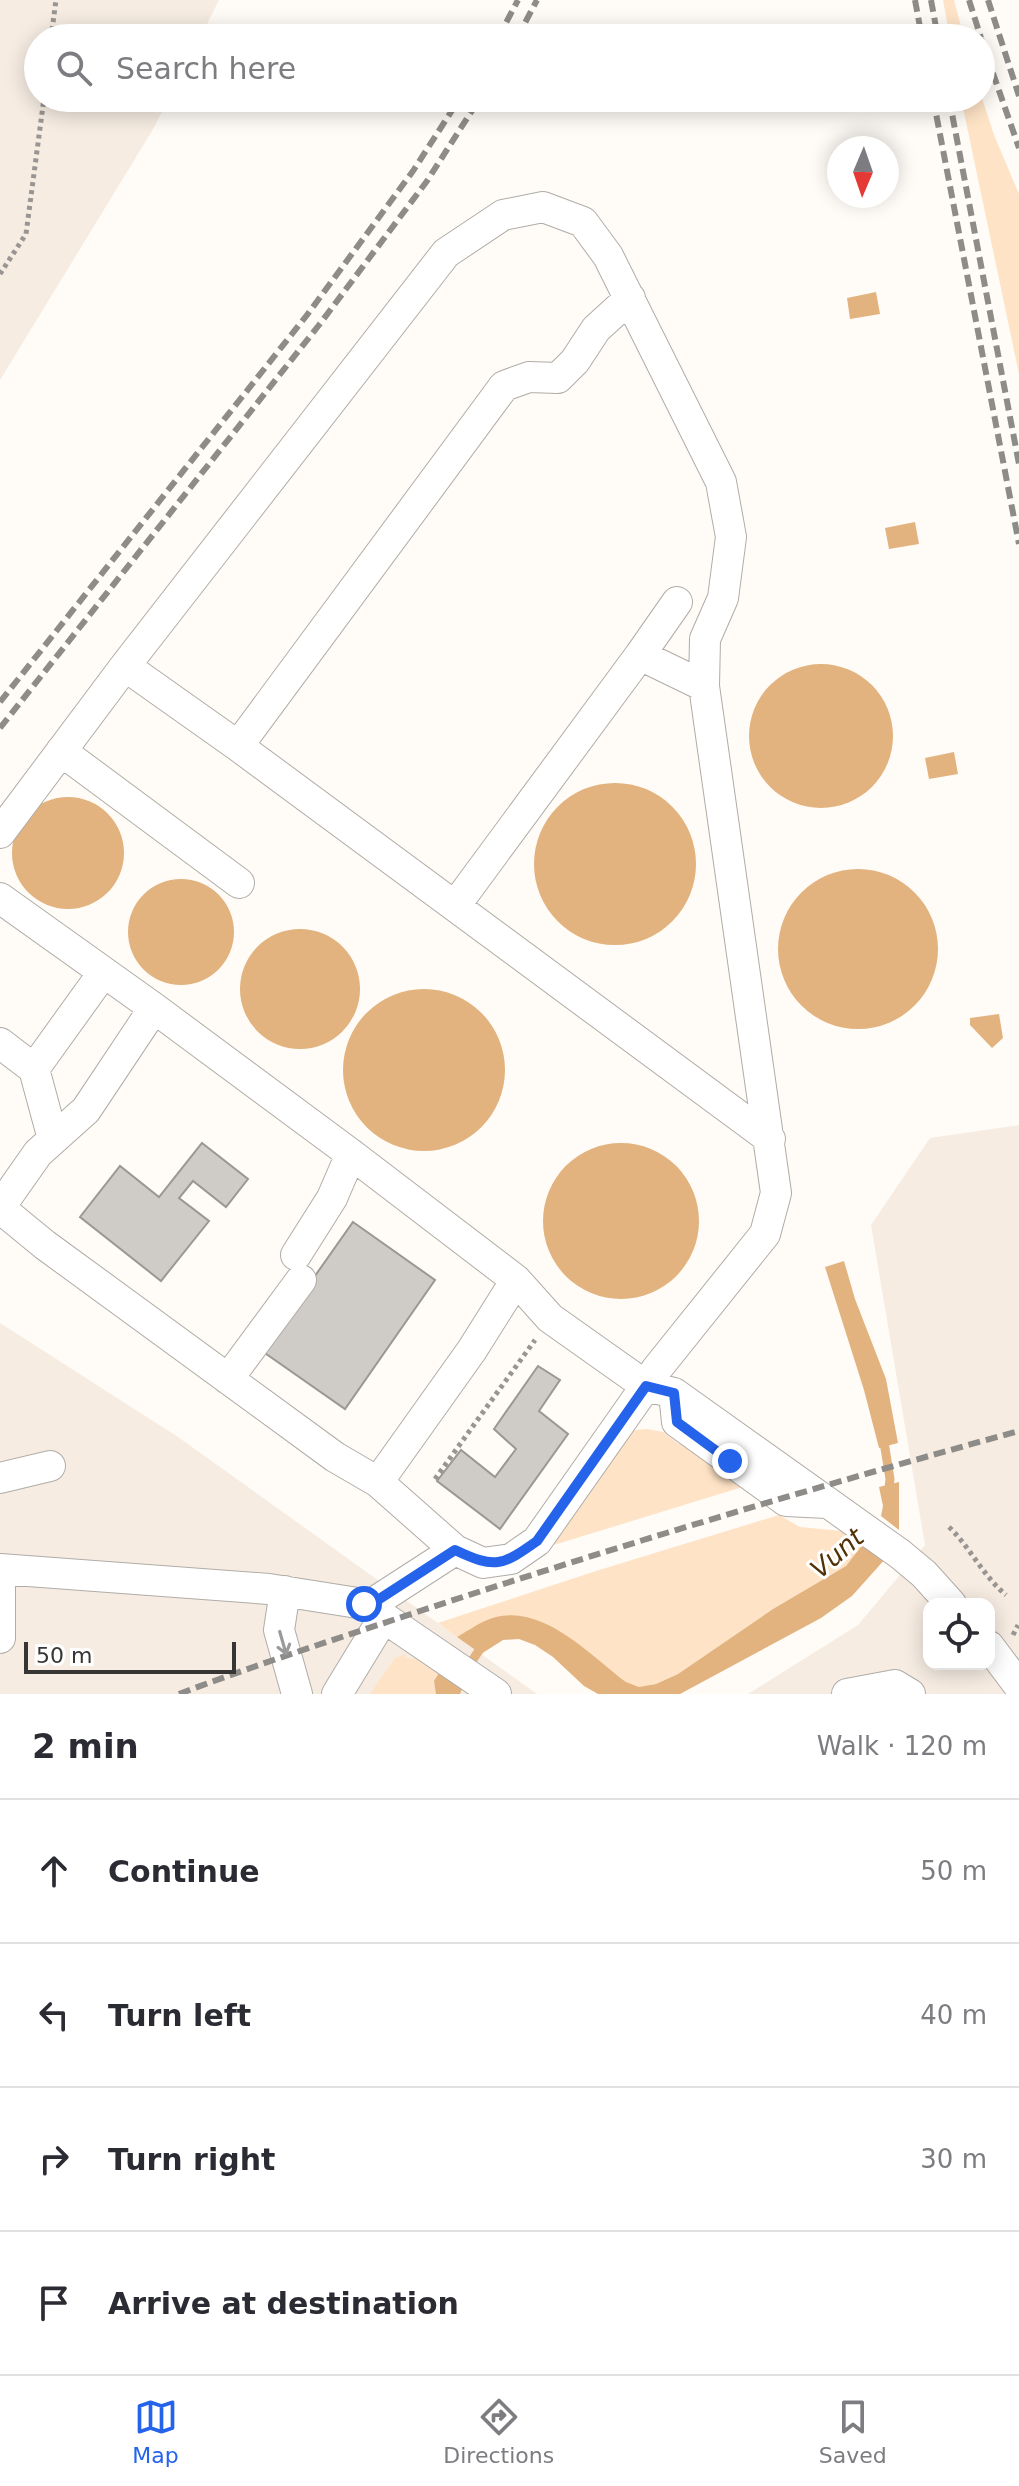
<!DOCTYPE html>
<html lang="en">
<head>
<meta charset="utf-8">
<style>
  :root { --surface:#fff; --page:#f7f7f7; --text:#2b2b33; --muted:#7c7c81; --line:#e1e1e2; --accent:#2563eb }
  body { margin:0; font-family:"DejaVu Sans",sans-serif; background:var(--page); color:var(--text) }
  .controls { position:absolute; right:24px; bottom:24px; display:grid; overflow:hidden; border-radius:16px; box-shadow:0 4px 20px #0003 }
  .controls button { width:72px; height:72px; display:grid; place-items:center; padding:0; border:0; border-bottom:2px solid var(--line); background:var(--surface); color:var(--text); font:40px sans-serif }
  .compass { position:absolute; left:827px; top:136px; width:72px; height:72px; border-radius:50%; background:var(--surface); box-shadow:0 4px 20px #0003; rotate:182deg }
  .scale { position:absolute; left:24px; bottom:20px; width:212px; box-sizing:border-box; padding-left:8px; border:4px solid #373634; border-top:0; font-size:22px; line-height:28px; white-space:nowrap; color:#373634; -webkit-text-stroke:6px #fff; paint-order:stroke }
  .stop { position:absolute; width:24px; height:24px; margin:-18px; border:6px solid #2563eb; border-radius:50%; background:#fff }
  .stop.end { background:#2563eb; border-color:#fff; box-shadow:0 2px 8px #0008 }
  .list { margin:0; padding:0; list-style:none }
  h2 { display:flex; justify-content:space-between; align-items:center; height:104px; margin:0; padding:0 32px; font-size:34px }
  h2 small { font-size:26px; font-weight:400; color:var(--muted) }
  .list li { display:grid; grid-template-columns:52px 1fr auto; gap:24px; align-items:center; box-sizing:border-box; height:144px; padding:0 32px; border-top:2px solid var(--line) }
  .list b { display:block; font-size:30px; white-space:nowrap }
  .list em { font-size:26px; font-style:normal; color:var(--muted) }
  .icon { flex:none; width:44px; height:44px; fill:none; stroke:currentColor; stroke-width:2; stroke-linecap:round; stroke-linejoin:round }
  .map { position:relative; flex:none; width:1019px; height:1694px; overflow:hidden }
  .search { position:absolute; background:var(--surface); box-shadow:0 4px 20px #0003; left:24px; right:24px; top:24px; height:88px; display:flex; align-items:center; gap:20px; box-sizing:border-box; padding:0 28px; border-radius:44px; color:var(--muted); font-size:30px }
  .sheet { height:680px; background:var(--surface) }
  nav { display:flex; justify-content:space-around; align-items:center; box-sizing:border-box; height:112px; border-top:2px solid var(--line); background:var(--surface); font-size:22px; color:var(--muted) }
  nav a { display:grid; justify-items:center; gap:4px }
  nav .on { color:var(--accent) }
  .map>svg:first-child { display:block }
  .built { fill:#f6ece2; fill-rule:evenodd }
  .green { fill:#fee3c6 }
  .water { fill:#e2b37f }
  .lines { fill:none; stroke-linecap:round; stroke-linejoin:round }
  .stream { stroke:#e2b37f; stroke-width:9 }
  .building { fill:#cfcbc7; stroke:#9b9793; stroke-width:2 }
  .minor-casing { stroke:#b0aca7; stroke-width:32 }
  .path { stroke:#989592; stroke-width:5; stroke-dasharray:4 4; stroke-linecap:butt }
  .minor { stroke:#fff; stroke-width:30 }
  .rail { stroke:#8e8c88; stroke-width:6; stroke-dasharray:12 6; stroke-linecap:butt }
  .oneway { stroke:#9b9a9a }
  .route { stroke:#2563eb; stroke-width:10 }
  .labels { text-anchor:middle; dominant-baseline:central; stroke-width:6; stroke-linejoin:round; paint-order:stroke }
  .water-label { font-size:26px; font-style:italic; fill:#513106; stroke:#fff }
</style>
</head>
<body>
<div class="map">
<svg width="1019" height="1694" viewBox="0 0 1019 1694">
  <rect width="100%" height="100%" fill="#fffbf6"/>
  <!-- built -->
  <path class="built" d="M0 0H219L200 38H38V98H169L152 131 0 380Z
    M1019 1125V1694H748L858 1625 925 1545 871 1225 930 1138ZM929 1604H989V1664H929Z
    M0 1323 178 1437 537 1694H0Z"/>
  <!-- green -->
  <path class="green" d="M943 0H954L964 38H950Z
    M981 95 994 135 1019 194V374L961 98H981Z
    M647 1429 663 1432 679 1444 683 1439 749 1485 544 1548 626 1434 635 1430Z
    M779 1515 800 1527 852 1532 863 1544 846 1566 773 1609 678 1674 656 1684 639 1687 626 1682 559 1631 473 1627 457 1637 438 1623 596 1571Z
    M406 1654 405 1658 420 1659 439 1673 434 1681 436 1694H370L395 1658Z"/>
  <!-- water -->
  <path class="water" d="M876 292 880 314 850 319 847 298Z
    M915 522 919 544 889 549 885 528Z
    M749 736a72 72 0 1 1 144 0a72 72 0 1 1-144 0Z
    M954 752 958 774 929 779 925 758Z
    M534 864a81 81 0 1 1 162 0a81 81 0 1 1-162 0Z
    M12 853a56 56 0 1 1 112 0a56 56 0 1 1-112 0Z
    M778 949a80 80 0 1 1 160 0a80 80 0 1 1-160 0Z
    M128 932a53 53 0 1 1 106 0a53 53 0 1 1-106 0Z
    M240 989a60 60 0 1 1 120 0a60 60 0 1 1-120 0Z
    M343 1070a81 81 0 1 1 162 0a81 81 0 1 1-162 0Z
    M999 1014 1003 1038 992 1048 970 1025V1018Z
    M543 1221a78 78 0 1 1 156 0a78 78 0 1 1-156 0Z
    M844 1261 855 1299 886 1379 898 1443 879 1448 864 1390 825 1267Z
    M899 1482V1530L881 1516 883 1506 879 1487Z
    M863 1544 886 1558 852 1596 821 1618 680 1694H598L584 1686 553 1657 535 1645 519 1639 503 1640 481 1654 457 1637C469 1630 483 1620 496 1617 545 1605 591 1656 626 1682L639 1687 656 1684 678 1674 773 1609 846 1566Z
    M439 1673 462 1689 460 1694H436L434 1681Z"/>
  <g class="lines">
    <!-- stream -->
    <path class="stream" d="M883 1436 890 1479 888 1497
      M466 1670 484 1643"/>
  </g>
  <!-- building -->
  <path class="building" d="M202 1143 248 1179 226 1207 193 1181 179 1198 209 1221 161 1281 80 1217 120 1166 159 1197Z
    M353 1222 435 1280 345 1409 262 1351Z
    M538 1366 560 1380 539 1411 568 1434 500 1529 437 1481 461 1450 495 1477 516 1449 494 1429Z"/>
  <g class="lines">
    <defs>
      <path id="minor" d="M640 655 677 602
        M125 666 238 746 770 1139
        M238 746 504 386 529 377 558 378 575 361 596 329 630 298
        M61 751 239 883
        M0 833 125 666 446 253 503 215 543 207 583 222 608 256 721 482 731 537 723 598 705 639 704 686 776 1193 765 1234 656 1370 646 1386 674 1393 900 1554 924 1574 951 1604
        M0 898 154 1008 351 1154 516 1280 550 1318 646 1386 537 1541 511 1559 483 1563 455 1550 378 1482
        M455 906 640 655 704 686
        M0 1043 34 1069 103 973
        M34 1069 53 1139
        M0 1207 38 1153 86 1110 154 1008
        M0 1208 45 1245 335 1457 378 1482 472 1350 516 1280
        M296 1255 332 1198 351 1154
        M228 1379 301 1280
        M674 1393 677 1422 786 1501 827 1503
        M0 1478 50 1466
        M0 1569 269 1589 364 1604 496 1694
        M0 1582V1638
        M285 1591 279 1630 297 1694
        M367 1607 455 1550
        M989 1646 1019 1686
        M337 1694 384 1617
        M847 1694 895 1685 910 1694"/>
    </defs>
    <!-- minor casing -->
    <use href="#minor" class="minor-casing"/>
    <!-- path -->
    <path class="path" d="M51 38 56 0
      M0 274 26 234 44 98
      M435 1479 535 1340
      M949 1527C970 1547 983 1576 1006 1595
      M1013 1635 1018 1625"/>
    <!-- minor -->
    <use href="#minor" class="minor"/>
    <!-- rail -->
    <path class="rail" d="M915 0 922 38
      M931 0 938 38
      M969 0 981 38
      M988 0 1019 96
      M498 38 518 0
      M517 38 537 0
      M981 39 1019 148
      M933 98 1019 544
      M949 98 1019 464
      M0 702 307 315 413 171 460 98
      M0 728 319 325 427 181 480 98
      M179 1694C258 1664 339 1638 420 1611 618 1546 818 1486 1019 1431"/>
  </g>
  <!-- one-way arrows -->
  <defs><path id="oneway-shaft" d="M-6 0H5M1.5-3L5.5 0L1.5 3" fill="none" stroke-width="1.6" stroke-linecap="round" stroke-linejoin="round" transform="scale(2)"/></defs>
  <use class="oneway" href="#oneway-shaft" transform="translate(283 1643) rotate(74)"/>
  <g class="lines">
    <!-- route -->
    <path class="route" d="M364 1604 367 1607 455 1550C495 1569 502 1566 537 1541L646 1386 674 1393 677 1422 730 1461"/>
  </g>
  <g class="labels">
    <!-- water labels -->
    <g class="water-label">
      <text transform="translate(837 1553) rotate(-41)">Vunt</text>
    </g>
  </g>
</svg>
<div class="controls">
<button><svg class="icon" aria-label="locate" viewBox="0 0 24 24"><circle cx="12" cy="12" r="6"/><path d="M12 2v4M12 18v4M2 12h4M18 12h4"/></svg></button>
</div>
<svg class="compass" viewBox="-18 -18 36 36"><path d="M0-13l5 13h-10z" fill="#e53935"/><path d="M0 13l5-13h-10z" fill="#7c7c81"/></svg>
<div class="scale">50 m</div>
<div class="stop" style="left:364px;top:1604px"></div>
<div class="stop end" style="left:730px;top:1461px"></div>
<div class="search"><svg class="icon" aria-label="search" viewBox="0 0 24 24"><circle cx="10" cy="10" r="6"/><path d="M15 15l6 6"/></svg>Search here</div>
</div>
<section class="sheet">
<h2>2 min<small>Walk · 120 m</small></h2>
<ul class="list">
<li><svg class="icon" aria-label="ahead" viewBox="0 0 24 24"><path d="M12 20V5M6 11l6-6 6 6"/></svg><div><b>Continue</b></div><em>50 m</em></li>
<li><svg class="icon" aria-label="left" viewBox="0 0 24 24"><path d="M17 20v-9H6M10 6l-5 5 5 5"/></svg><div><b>Turn left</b></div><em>40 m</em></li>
<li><svg class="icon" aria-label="right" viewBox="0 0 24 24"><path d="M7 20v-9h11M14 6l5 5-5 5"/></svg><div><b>Turn right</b></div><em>30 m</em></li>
<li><svg class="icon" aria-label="arrive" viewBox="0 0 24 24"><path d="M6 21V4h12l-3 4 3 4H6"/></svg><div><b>Arrive at destination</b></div></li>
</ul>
</section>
<nav>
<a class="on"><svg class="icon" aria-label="map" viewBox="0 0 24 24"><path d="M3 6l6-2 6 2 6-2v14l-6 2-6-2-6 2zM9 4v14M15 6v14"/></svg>Map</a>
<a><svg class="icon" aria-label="directions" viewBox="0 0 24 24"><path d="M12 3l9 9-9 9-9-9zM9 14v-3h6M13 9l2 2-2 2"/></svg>Directions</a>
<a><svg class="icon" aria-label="saved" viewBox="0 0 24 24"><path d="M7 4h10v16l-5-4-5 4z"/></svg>Saved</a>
</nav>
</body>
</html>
